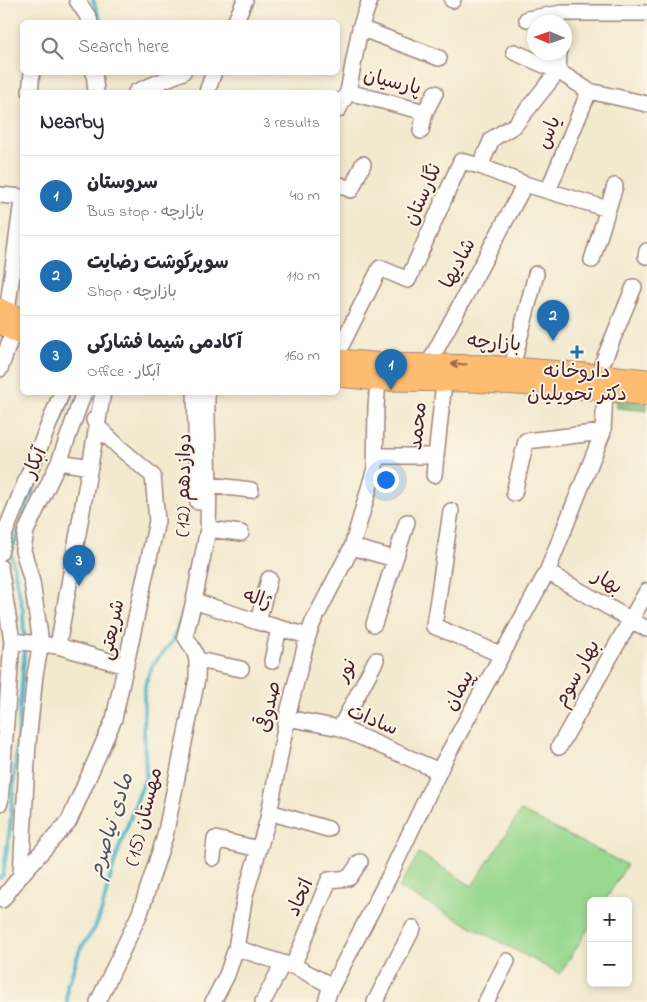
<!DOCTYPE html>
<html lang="en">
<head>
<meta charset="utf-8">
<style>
  :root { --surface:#fff; --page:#f2f2f3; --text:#2b2b33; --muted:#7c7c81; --line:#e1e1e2; --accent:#1f6fb2 }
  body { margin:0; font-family:"Indie Flower","Playpen Sans Arabic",sans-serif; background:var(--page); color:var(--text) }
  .controls { position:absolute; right:15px; bottom:15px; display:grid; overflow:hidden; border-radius:8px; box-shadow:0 2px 8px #0003 }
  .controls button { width:45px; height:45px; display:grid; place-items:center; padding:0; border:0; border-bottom:1px solid var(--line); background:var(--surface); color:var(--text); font:25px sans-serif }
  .compass { position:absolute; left:527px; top:15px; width:45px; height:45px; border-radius:50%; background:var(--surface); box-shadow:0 2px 8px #0003; rotate:272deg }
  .you { position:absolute; left:385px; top:479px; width:18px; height:18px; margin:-12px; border:4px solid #fff; border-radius:50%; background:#1a73e8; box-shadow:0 0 0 8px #1a73e833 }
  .badge { display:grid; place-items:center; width:32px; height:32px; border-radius:50%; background:var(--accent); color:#fff; font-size:16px; font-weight:700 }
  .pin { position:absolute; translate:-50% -41px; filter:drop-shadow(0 1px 2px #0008) }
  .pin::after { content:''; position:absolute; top:26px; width:18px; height:15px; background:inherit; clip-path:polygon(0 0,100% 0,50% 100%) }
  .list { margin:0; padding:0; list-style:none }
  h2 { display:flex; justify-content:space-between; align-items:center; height:65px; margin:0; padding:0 20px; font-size:21px }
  h2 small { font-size:16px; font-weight:400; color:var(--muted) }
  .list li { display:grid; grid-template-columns:32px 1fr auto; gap:15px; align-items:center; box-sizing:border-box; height:80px; padding:0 20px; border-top:1px solid var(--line) }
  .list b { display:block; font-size:19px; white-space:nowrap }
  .list p { margin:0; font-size:16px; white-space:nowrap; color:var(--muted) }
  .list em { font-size:16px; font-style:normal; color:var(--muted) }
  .icon { flex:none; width:28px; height:28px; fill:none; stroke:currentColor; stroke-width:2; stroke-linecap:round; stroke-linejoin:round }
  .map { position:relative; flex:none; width:647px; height:1002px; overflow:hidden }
  .search { position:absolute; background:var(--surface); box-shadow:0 2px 8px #0003; left:20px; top:20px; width:320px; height:55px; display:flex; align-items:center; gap:12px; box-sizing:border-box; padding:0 18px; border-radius:8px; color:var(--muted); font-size:19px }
  .panel { position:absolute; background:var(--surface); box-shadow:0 2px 8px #0003; left:20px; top:90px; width:320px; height:305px; border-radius:8px }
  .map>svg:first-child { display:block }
  .green { fill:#98d88f; stroke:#717c5d }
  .forest { fill:#7ab87a; stroke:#626c52 }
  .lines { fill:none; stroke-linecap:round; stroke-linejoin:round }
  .stream { stroke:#4db7ca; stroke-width:4 }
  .minor-casing { stroke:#9e847d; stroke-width:18 }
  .major-casing { stroke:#9e847d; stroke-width:21 }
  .minor { stroke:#fff; stroke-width:15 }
  .major { stroke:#fdbc6f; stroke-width:19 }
  .oneway { stroke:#9b664a }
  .poi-dot { fill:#1f6fb2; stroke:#fcf5e5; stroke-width:2 }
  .labels { text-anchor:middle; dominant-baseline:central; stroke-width:4; stroke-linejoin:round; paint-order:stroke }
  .street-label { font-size:20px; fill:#4a1f2b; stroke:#fcf5e5 }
  .poi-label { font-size:20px; fill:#4a1f2b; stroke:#fcf5e5 }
  .water-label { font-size:21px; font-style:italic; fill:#4b5463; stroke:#fcf5e5 }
</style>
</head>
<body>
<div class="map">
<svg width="647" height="1002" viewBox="0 0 647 1002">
  <rect width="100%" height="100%" fill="#fcf5e5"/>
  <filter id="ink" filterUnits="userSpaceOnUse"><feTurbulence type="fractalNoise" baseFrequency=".02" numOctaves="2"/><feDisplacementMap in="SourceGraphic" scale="10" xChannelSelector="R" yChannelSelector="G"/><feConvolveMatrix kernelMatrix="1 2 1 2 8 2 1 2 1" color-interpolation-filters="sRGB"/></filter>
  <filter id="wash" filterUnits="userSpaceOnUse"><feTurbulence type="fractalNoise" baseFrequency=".0096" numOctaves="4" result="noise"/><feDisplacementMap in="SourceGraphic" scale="20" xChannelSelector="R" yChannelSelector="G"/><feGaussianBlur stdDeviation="1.12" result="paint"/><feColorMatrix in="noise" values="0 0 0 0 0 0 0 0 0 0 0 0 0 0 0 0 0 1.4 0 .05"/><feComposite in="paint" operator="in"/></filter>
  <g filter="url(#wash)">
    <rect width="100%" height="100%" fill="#f2eacf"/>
    <!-- green -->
    <path class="green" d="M521 811 627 865 605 901H591V924L560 974 399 888 419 853 472 886Z"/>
    <!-- forest -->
    <path class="forest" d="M613 395 647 398V411L617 408Z"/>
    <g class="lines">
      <!-- stream -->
      <path class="stream" d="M93 0 101 22
        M24 638 23 611 11 554 27 505 72 392
        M0 878 3 875 10 828 24 658V645
        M67 1002V984L70 980 80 949 95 928 102 910 108 885 119 848 146 776 144 729V693L146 682 153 664 172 642 184 611"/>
    </g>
  </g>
  <g filter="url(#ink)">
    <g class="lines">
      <defs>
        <path id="minor" d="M77 0 89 18 90 22
          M452 0H453
          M527 19 562 13H647
          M235 22 245 0
          M360 28 439 58
          M514 52 558 71 589 91 647 104
          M94 72 96 92
          M30 92 32 72
          M136 92 183 72
          M207 92 214 72
          M348 92 425 112
          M338 110 348 92 360 28 370 0
          M421 131 425 112 435 93
          M480 166 525 184 608 209
          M338 184 351 190 363 164
          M548 191 589 91
          M0 195 22 197
          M647 251 646 256H647
          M592 260 615 186
          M7 312 22 201
          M338 352 380 268 408 280 461 161 480 166 492 139 515 125 558 71 559 52
          M429 363 525 184
          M512 367 536 274
          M0 369 13 332
          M598 374 634 287
          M195 392 198 502
          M375 456H436
          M59 462 90 467
          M434 475 444 382
          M209 485 251 490
          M514 493 526 441 603 432
          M451 511 434 626 502 655
          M208 529 241 533
          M352 547 395 559
          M0 553 4 535 62 392
          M0 567 12 641 0 803
          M547 572 647 629
          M194 601 258 622 308 636
          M258 622 269 579
          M374 624 407 522
          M12 641 58 646 126 666
          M58 646 97 426 94 420
          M198 660 241 669
          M272 661 279 628
          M287 718 340 728 439 771
          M340 728 376 660
          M559 747 647 591
          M269 812 328 829
          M213 858 215 839 259 849
          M21 875 69 821 114 719 157 521 153 476 120 448 97 426 103 392
          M0 899 2 900 21 875 28 743 35 675 41 643 32 582 23 550 26 531 59 462 84 392
          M293 966 329 880 349 878 360 862
          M332 986 298 968 236 948 245 895 268 819 288 713 308 636 313 622 352 547 375 468 376 407 378 381
          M98 1002 140 913 165 836 197 679C198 656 197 654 185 636L194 601 208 529 209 485 207 421V392
          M213 1002 227 975 236 948
          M263 1002 283 963
          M326 1002 329 992 389 877 443 763 547 572 603 432 605 391
          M375 1002 413 928
          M486 1002 507 961"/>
        <path id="major" d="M0 308 22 319
          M0 324 22 336
          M338 359 386 363 490 365 598 374 647 379
          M338 377 378 381 472 382 605 391 647 396"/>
      </defs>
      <!-- minor casing -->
      <use href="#minor" class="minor-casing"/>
      <!-- major casing -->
      <use href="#major" class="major-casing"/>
      <!-- minor -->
      <use href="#minor" class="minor"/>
      <!-- major -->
      <use href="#major" class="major"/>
    </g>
    <!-- one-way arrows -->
    <defs><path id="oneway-shaft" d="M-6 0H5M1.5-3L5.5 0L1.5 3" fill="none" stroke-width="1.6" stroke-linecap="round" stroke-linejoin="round" transform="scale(1.25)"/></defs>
    <use class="oneway" href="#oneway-shaft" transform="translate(459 364) rotate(-179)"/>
  </g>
  <!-- markers -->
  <path class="poi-dot" d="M574.5 344.5h5v5h5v5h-5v5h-5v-5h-5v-5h5z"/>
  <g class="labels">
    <!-- street labels -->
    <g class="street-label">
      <text transform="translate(392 83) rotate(14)">پارسیان</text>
      <text transform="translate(550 133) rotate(-68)">یاس</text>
      <text transform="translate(424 195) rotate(-66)">نگارستان</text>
      <text transform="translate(459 264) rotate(-62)">شادیها</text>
      <text transform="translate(494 344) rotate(4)">بازارچه</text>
      <text transform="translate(419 426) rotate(-84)">محمد</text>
      <text transform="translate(36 463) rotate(-66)">آبکار</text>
      <text transform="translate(185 485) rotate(-89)">دوازدهم (12)</text>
      <text transform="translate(607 583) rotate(30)">بهار</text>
      <text transform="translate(257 600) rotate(18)">ژاله</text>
      <text transform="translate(113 630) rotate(-78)">شریعتی</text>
      <text transform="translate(347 671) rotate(-62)">نور</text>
      <text transform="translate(578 674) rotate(-61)">بهار سوم</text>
      <text transform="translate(460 691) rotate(-62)">پیمان</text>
      <text transform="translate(270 707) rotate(-77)">صدوقی</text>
      <text transform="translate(372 721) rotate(22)">سادات</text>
      <text transform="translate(145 817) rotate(-76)">مهستان (15)</text>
      <text transform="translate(301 898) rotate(-66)">اتحاد</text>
    </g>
    <!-- poi labels -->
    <g class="poi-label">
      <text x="577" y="372">داروخانه<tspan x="577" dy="23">دکتر تحویلیان</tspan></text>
    </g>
    <!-- water labels -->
    <g class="water-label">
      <text transform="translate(112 826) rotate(-73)">مادی نیاصرم</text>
    </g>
  </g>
</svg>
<div class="controls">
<button>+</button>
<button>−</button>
</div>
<svg class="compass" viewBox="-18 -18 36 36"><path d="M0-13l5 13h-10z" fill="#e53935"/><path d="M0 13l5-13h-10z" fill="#7c7c81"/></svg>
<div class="you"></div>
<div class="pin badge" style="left:391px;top:390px">1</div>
<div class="pin badge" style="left:553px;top:341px">2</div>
<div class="pin badge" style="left:79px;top:586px">3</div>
<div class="search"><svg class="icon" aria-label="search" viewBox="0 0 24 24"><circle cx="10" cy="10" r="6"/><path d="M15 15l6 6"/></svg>Search here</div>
<section class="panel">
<h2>Nearby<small>3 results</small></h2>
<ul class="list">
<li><span class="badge">1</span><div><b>سروستان</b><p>Bus stop · بازارچه</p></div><em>40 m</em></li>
<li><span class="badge">2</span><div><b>سوپرگوشت رضایت</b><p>Shop · بازارچه</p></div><em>110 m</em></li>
<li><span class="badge">3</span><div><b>آکادمی شیما فشارکی</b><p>Office · آبکار</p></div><em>160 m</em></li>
</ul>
</section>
</div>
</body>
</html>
